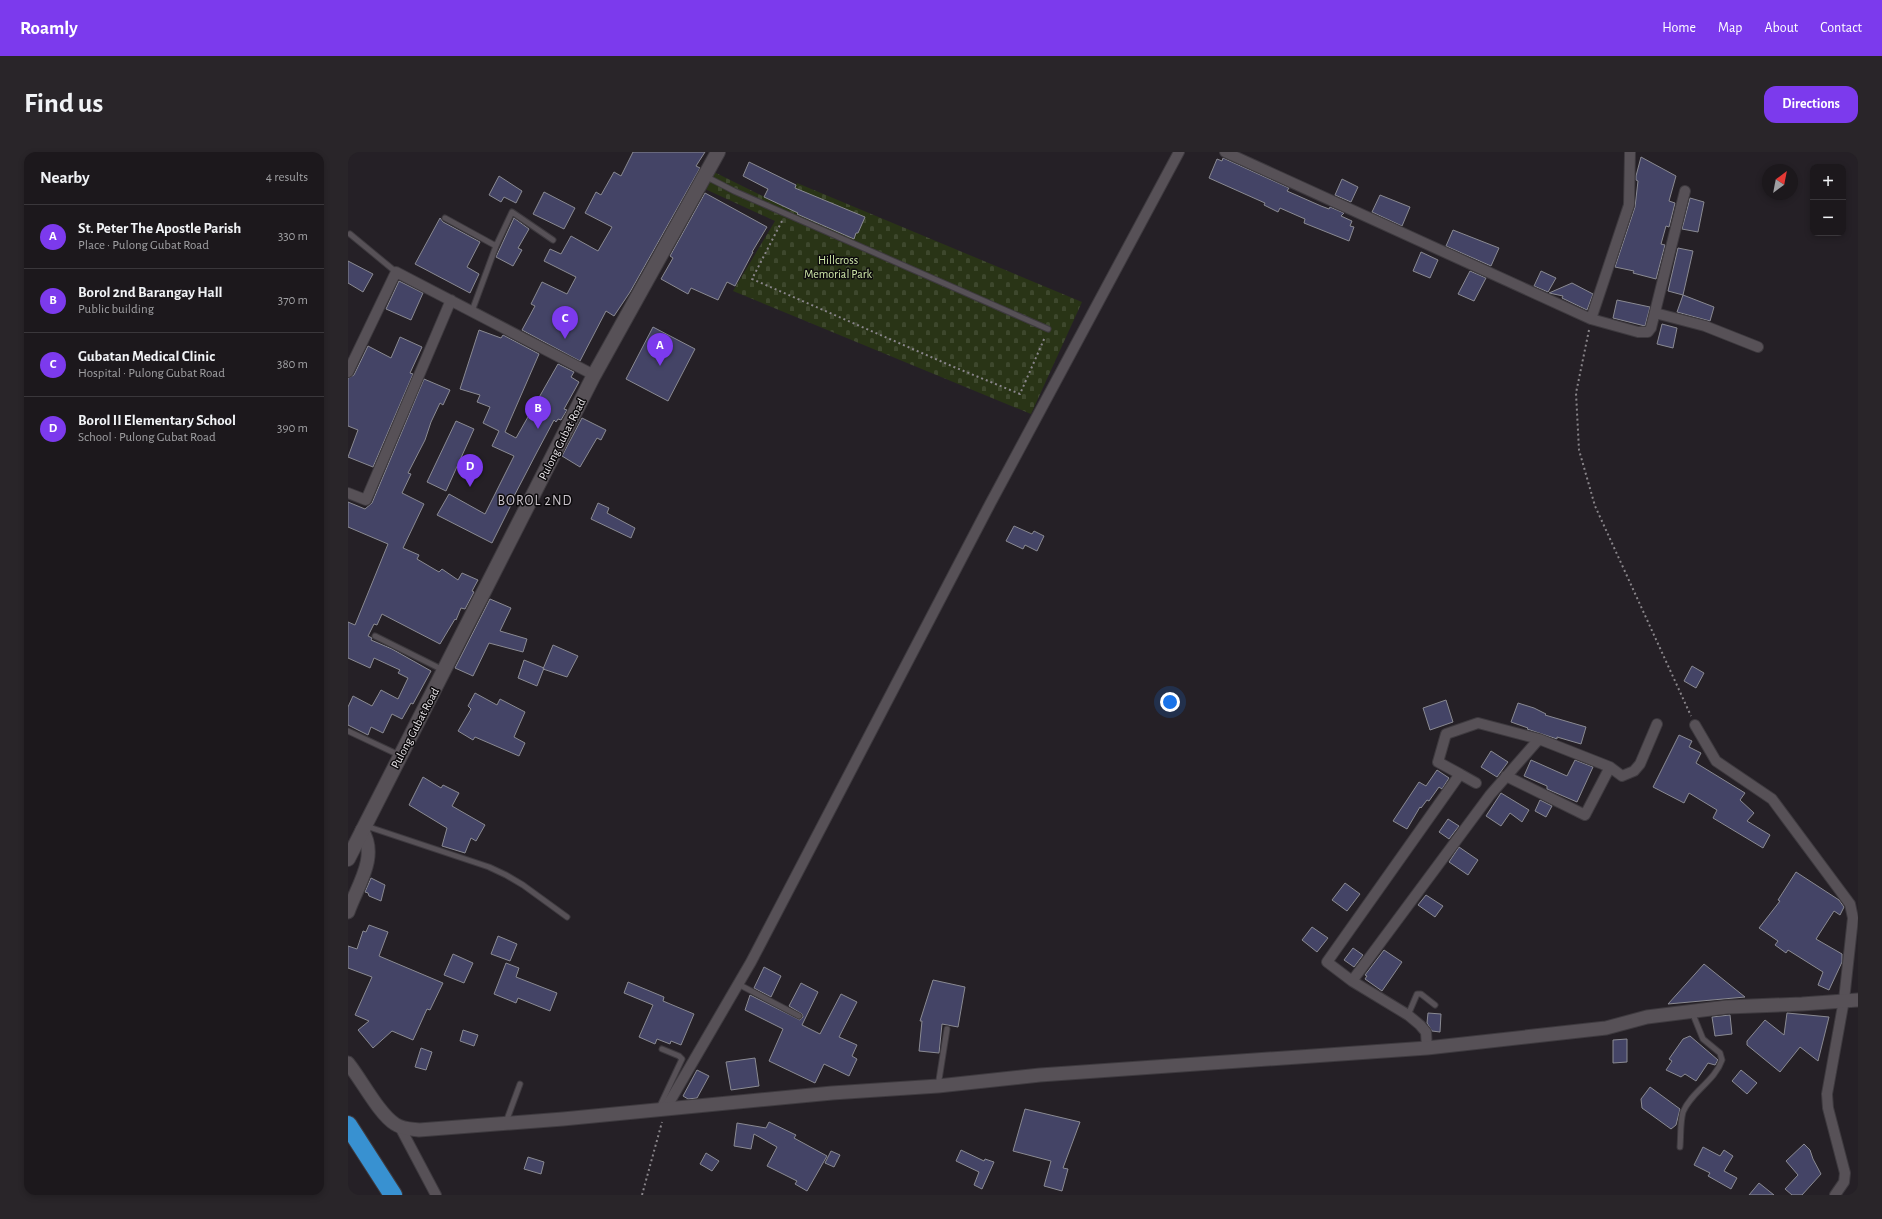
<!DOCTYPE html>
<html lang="en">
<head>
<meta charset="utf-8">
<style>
  :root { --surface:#1c181c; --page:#292529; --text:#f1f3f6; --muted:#a0a0a3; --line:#3a373b; --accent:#7c3aed }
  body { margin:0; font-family:"Alegreya Sans",sans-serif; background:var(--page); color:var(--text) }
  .controls { position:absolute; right:12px; top:12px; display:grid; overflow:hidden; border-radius:8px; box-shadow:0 2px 6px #0003 }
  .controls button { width:36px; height:36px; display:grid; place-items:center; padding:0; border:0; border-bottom:1px solid var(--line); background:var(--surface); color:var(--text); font:20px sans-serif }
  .compass { position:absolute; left:1414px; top:12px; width:36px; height:36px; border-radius:50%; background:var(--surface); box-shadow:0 2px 6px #0003; rotate:32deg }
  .you { position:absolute; left:822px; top:550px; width:14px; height:14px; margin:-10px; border:3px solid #fff; border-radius:50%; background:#1a73e8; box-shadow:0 0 0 6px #1a73e833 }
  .badge { display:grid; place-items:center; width:26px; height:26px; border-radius:50%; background:var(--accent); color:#fff; font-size:13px; font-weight:700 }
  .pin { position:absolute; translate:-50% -33px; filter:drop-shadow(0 1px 2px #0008) }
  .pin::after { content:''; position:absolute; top:21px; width:14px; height:12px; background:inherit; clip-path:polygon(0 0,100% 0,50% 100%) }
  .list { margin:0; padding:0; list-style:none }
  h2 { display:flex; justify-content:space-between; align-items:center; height:52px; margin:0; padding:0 16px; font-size:17px }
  h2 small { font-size:13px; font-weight:400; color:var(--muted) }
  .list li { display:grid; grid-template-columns:26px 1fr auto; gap:12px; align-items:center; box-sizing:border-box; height:64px; padding:0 16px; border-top:1px solid var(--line) }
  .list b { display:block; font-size:15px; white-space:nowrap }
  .list p { margin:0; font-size:13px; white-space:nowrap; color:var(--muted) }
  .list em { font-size:13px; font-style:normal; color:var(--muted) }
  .map { position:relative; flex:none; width:1510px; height:1043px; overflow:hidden; border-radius:12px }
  header { display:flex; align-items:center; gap:24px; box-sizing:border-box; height:56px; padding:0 20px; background:var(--accent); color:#fff }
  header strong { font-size:19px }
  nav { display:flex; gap:22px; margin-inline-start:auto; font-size:14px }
  .intro { display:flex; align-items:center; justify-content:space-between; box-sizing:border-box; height:96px; padding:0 24px }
  h1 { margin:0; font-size:28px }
  .button { padding:10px 18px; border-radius:12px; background:var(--accent); color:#fff; font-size:14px; font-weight:700 }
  main { display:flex; gap:24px; padding:0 24px }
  aside { flex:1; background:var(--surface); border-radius:12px; box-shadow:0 2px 6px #0003 }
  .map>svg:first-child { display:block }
  .cemetery { fill:url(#cemetery-stones) }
  .building { fill:#446; stroke:#8a8a92 }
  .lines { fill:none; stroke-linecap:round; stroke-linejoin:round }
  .service-casing { stroke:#3e3a3f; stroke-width:7 }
  .minor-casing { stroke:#3e3a3f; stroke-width:12 }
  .tertiary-casing { stroke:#3e3a3f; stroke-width:15 }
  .secondary-casing { stroke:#3e3a3f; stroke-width:16 }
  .motorway-casing { stroke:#3e3a3f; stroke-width:20 }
  .path { stroke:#89858a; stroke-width:2; stroke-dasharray:2 3; stroke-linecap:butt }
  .service { stroke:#575157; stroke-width:5 }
  .minor { stroke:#575157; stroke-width:10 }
  .tertiary { stroke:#575157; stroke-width:13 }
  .secondary { stroke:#575157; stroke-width:14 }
  .motorway { stroke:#3891d1; stroke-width:18 }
  .labels { text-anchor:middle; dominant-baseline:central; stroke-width:3; stroke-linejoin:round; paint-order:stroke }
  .park-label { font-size:12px; fill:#cfe8a9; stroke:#0d0b0d }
  .street-label { font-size:12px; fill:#eae6ea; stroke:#0d0b0d }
  .quarter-label { font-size:14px; letter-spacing:1px; fill:#cac3ca; stroke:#0d0b0d }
</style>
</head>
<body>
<header>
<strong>Roamly</strong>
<nav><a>Home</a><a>Map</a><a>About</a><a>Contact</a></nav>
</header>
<div class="intro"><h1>Find us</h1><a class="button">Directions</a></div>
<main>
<aside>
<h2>Nearby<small>4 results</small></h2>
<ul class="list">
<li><span class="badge">A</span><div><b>St. Peter The Apostle Parish</b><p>Place · Pulong Gubat Road</p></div><em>330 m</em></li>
<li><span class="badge">B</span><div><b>Borol 2nd Barangay Hall</b><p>Public building</p></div><em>370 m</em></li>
<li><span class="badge">C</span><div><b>Gubatan Medical Clinic</b><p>Hospital · Pulong Gubat Road</p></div><em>380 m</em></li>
<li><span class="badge">D</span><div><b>Borol II Elementary School</b><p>School · Pulong Gubat Road</p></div><em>390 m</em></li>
</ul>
</aside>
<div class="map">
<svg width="1510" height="1043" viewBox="0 0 1510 1043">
  <defs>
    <pattern id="cemetery-stones" width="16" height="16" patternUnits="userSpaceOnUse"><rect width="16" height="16" fill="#293416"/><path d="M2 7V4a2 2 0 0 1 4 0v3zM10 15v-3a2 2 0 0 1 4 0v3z" fill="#3e482d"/></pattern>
  </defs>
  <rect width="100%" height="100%" fill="#252026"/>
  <!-- cemetery -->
  <path class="cemetery" d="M366 20 439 56 449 31 734 150 683 262 385 139 427 69 357 37Z"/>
  <!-- building -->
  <path class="building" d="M285 0H357L348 14 352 16 282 140 266 164 258 159 232 209 174 178 187 154 183 152 194 130 219 142 228 125 196 109 202 97 213 102 223 84 250 99 264 75 237 61 248 40 253 43 266 20 273 24Z
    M1293 5 1328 24 1321 49 1327 51 1321 75 1318 74 1313 92 1317 93 1308 127 1285 121 1286 119 1267 115 1287 55 1290 29 1288 28V24Z
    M875 6 941 36 939 39 973 54 981 57 982 55 996 61 993 64 1004 69 1002 74 1006 75 1001 89 956 71 957 67 932 56 930 60 916 53 917 51 861 26 869 7 874 9Z
    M401 10 448 33 447 36 517 65 510 81H508L506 87 449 62 450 61 416 45 420 37 395 24Z
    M151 24 174 39 168 51 156 45 153 50 141 43Z
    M994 27 1010 35 1003 50 987 43Z
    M196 40 227 56 216 77 185 62Z
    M357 41 419 75 404 100H405L387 134 379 130 370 148 343 136 340 142 313 127 325 106 322 104Z
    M1032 43 1062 55 1054 74 1024 60Z
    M1342 46 1356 50 1350 80 1334 77Z
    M92 66 95 70 132 90 119 115 131 122 122 141 67 112Z
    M166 66 181 77 170 96 174 98 165 114 148 105Z
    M1105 78 1151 96 1143 114 1098 94Z
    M1330 96 1345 99 1335 143 1320 139Z
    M1073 100 1090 108 1082 126 1065 119Z
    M0 109 25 122 15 140 0 131Z
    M1122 119 1138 126 1126 149 1110 142Z
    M1193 119 1208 126 1200 140 1186 134Z
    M51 129 75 141 63 168 38 157Z
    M1224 131 1245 142 1239 158 1214 146 1215 144 1201 141Z
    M1335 143 1366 155 1362 169 1329 160Z
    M1269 148 1302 155 1297 174 1265 166Z
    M1314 172 1329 176 1325 196 1309 192Z
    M305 175 347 197 320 249 278 227Z
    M131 178 153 186 155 183 191 202 157 280 168 286 210 212 226 220 223 225 231 230 216 257 219 258 213 268 210 267 208 270 206 268 189 300 163 350 164 351 144 391 89 363 101 342 137 362 166 304 144 294 151 279 135 271 142 255 129 250 132 243 112 237Z
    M52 185 74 195 62 221 65 222 25 315 0 305 10 278 0 274V226L6 223 20 194 43 206Z
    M76 227 102 238 95 253 92 251 83 270 77 288 60 321 63 322 54 341 76 352 55 396 71 403 69 407 91 420 94 417 110 428 114 421 130 428 124 439 126 440 117 457 113 456 108 468 107 467 92 492 34 462 29 473 26 472 20 484 24 486 23 488 44 497 83 519 65 552 63 551 54 567 44 562 35 581 23 575 20 583 0 573V555L5 544 24 554 33 538 50 547 60 526 50 521 52 518 26 506 22 516 0 506V470L7 473 40 392 0 375V350L17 357 24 351Z
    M234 266 258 278 253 288 249 286 232 315 214 304Z
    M108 269 126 277 98 339 79 330Z
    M250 351 261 356 259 361 287 376 283 386 243 367Z
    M666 374 684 382 686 379 696 384 689 399 677 393 675 397 658 389Z
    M142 447 163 456 152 479 179 487 175 500 141 491 125 524 107 516Z
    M205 493 230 504 219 525 195 517Z
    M176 508 196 516 189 534 170 526Z
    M1344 514 1356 521 1348 536 1336 529Z
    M127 541 149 553 152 547 177 560 166 585 177 591 171 604 127 585 125 588 110 579 123 557 120 554Z
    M1098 548 1105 570 1082 578 1075 556Z
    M1170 551 1186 556 1198 562 1197 563 1238 575 1233 592 1209 585V587L1179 577 1180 576 1163 570Z
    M1331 583 1344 589 1341 595 1353 601 1348 611 1397 641 1392 648 1406 661 1399 669 1422 683 1415 696 1365 666 1369 658 1341 641 1336 651 1305 635Z
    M1143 599 1160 610 1149 625 1133 615Z
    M1183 608 1219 624 1227 608 1245 615 1229 650 1199 637V634L1176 624Z
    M1089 618 1101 626 1094 637 1091 635 1081 649 1079 648 1073 656 1072 655 1059 677 1045 669 1071 630 1078 634Z
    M75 625 93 636 95 633 111 641 104 654 137 673 128 689 123 686 117 701 94 694 99 676 61 653Z
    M1153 641 1181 658 1174 670 1162 661 1153 674 1138 664Z
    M1192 648 1204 654 1198 665 1187 659Z
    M1100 667 1111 674 1101 687 1091 680Z
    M1111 695 1130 708 1120 723 1101 710Z
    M1448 720 1491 748 1496 755 1492 763 1486 759 1468 787 1494 802V810L1481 838 1470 833 1475 820 1440 798 1438 801 1427 793 1430 789 1411 776 1432 749 1430 748Z
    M23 726 37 733 33 749 21 744 20 741 17 740Z
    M997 731 1012 742 999 759 984 748Z
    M1078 743 1095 754 1087 765 1070 753Z
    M21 773 40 780 31 804 95 831 82 858 79 857 65 888 44 879 25 896 10 878 21 869 7 863 24 825 0 816V794L9 797 15 779 18 780Z
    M964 775 980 786 969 800 954 788Z
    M150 784 169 792 162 809 143 802Z
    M1005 796 1015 803 1006 815 996 808Z
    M1036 798 1054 810 1034 839 1017 827 1019 824 1017 823Z
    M105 802 125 811 116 831 96 823Z
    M158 811 171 816 168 825 209 841 202 859 170 846 168 851 146 842Z
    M1356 812 1397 845 1320 852Z
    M416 815 433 824 423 845 406 836Z
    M585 828 617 835 610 875 594 872 591 901 571 899 574 869H572Z
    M280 830 316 845 315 849 346 862 333 893 323 889 322 892 309 887 307 892 291 885 305 853 276 841Z
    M453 831 470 840 454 873 472 882 493 842 509 850 491 885 509 893 504 904 509 907 501 924 476 912 467 931 421 909 435 877 397 858 402 843 452 868 455 865 454 862 441 854Z
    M1080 861 1093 862 1092 880 1084 879 1079 871Z
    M1439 861 1481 865 1470 909 1452 895 1432 920 1399 893V889L1417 868 1436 883Z
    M1382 863 1384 882 1367 884 1364 865Z
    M115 878 130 883 126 894 112 889Z
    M1342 884 1370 908 1367 913 1360 911 1348 929 1337 922 1333 925 1318 918 1324 909 1321 907 1335 887Z
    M1279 887V910L1265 911V888Z
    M73 896 84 900 78 918 67 915Z
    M407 906 411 934 383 938 378 910Z
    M349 918 361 924 349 946 340 947 335 944Z
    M1393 918 1409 931 1399 942 1384 929Z
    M1302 935 1332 957 1328 973 1323 977 1294 956 1293 947Z
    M677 957 732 970 715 1016 720 1017 714 1039 696 1034 703 1009 665 999Z
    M421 970 448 983 446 986 479 1004 459 1039 447 1032 449 1029 419 1014 429 995 406 982 403 997 386 994 389 971 418 976Z
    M1456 992 1462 998 1465 1007 1473 1022 1454 1043H1444L1437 1037 1450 1023 1438 1009Z
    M1355 995 1372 1004 1376 998 1385 1004 1376 1019 1389 1026 1383 1037 1360 1024 1362 1021 1346 1013Z
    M613 998 636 1009 637 1007 646 1010 634 1037 626 1033 631 1020 608 1009Z
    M483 999 492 1003 486 1015 477 1011Z
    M358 1001 371 1009 364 1019 352 1012Z
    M180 1005 196 1010 193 1022 176 1017Z
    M1411 1031 1426 1043H1401Z"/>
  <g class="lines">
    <defs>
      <path id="service" d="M357 24 386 39 700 177
        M97 66 148 94
        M2 82 48 120
        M124 159 148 94 164 60 205 88
        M27 484 95 518
        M0 579 51 603
        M18 674 141 715 158 723 175 733 219 765
        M390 832 451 864
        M1060 863 1069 842H1073L1087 853
        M590 934 599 877
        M311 956 334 907 331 904 314 897
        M158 970 172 932
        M1332 995C1333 984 1332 971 1335 960 1343 940 1367 929 1374 908L1372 901 1355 887 1344 860"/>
      <path id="minor" d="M877 0 1243 167 1290 180H1300L1303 176 1337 39
        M1307 161 1357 174 1410 195
        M1243 167 1281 53 1282 0
        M0 220 48 120 246 223
        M0 341 18 348 103 148
        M1347 573 1368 609 1424 647 1502 752 1505 766 1496 848 1479 942 1480 956 1497 1021 1496 1030 1487 1043
        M1112 622 1090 610 1098 582 1130 571 1191 587
        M1158 624 1237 663 1262 615
        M1004 829 1142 643 1191 587 1262 615 1274 624 1286 619 1292 612 1309 572
        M1079 896 1078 880 1072 873 1060 863 1004 829 979 810 1112 622 1128 631
        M318 956 403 810 642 352 831 0
        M52 975 88 1043"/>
      <path id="tertiary" d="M0 760C9 734 31 705 14 678
        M0 911C13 927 31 962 47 972 54 977 63 977 71 978L215 967 484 941 590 934 692 923 1079 896 1258 876 1299 865 1379 855 1454 852 1510 848"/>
      <path id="secondary" d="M0 707 246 223 370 0"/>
      <path id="motorway" d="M0 973 45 1043"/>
    </defs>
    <!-- service casing -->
    <use href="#service" class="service-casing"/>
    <!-- minor casing -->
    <use href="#minor" class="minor-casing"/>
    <!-- tertiary casing -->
    <use href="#tertiary" class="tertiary-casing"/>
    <!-- secondary casing -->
    <use href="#secondary" class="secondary-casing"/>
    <!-- motorway casing -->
    <use href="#motorway" class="motorway-casing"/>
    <!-- path -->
    <path class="path" d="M434 69 404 127 606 215 672 242 697 185
      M1241 178 1228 241 1231 298 1247 354 1343 564
      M294 1043 314 970"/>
    <!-- service -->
    <use href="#service" class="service"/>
    <!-- minor -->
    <use href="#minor" class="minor"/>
    <!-- tertiary -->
    <use href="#tertiary" class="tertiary"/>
    <!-- secondary -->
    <use href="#secondary" class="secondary"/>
    <!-- motorway -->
    <use href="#motorway" class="motorway"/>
  </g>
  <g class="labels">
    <!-- park labels -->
    <g class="park-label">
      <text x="490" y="108">Hillcross<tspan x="490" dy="14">Memorial Park</tspan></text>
    </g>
    <!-- street labels -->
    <g class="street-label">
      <text transform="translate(214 287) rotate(-63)">Pulong Gubat Road</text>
      <text transform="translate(67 576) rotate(-62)">Pulong Gubat Road</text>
    </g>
    <!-- quarter labels -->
    <g class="quarter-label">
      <text x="187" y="349">BOROL 2ND</text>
    </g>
  </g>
</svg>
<div class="controls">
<button>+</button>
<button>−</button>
</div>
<svg class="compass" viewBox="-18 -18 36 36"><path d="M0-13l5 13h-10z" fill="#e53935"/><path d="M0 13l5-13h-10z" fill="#a0a0a3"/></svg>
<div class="you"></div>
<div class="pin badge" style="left:312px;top:214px">A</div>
<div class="pin badge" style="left:190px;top:277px">B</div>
<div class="pin badge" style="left:217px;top:187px">C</div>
<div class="pin badge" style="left:122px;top:335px">D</div>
</div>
</main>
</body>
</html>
